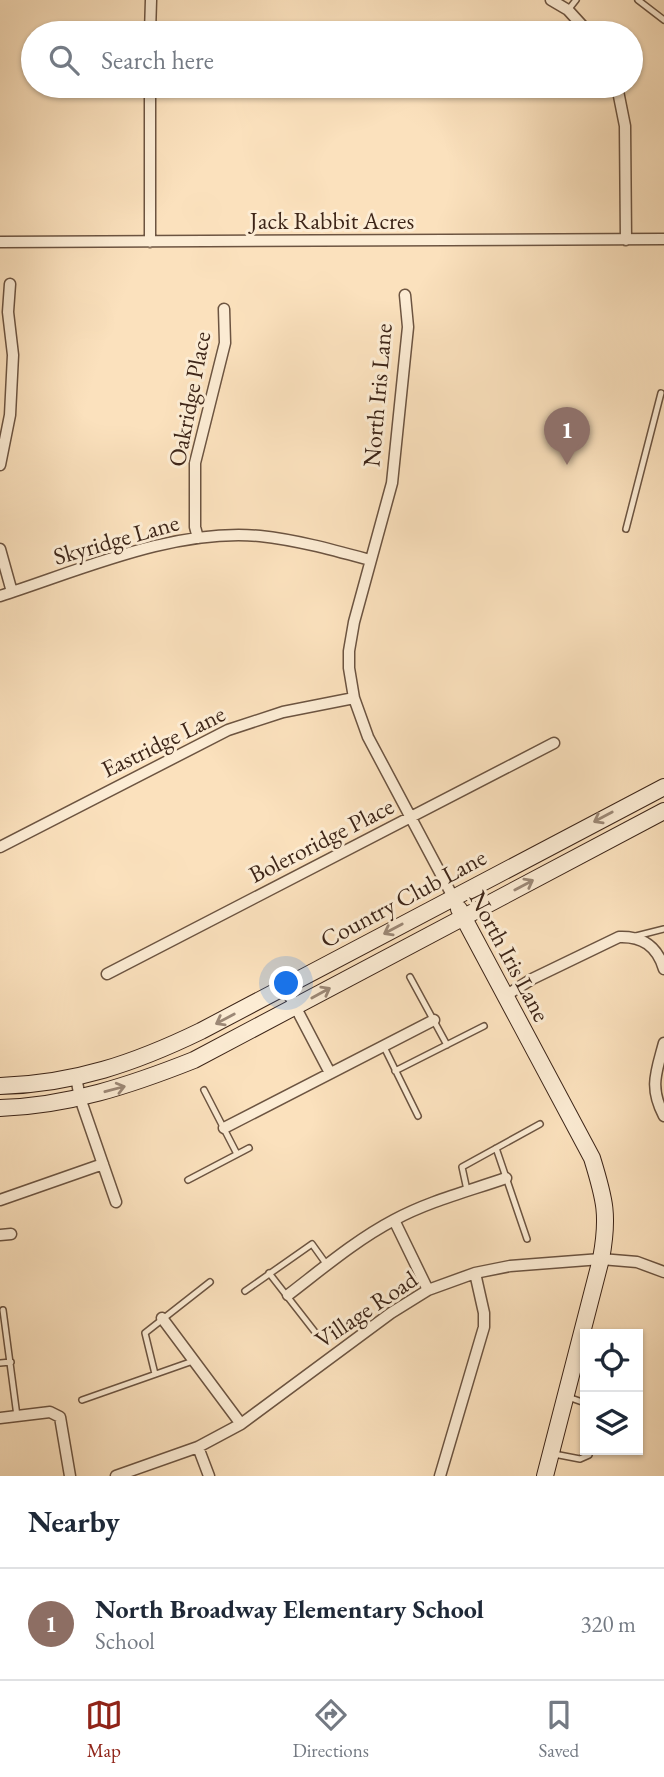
<!DOCTYPE html>
<html lang="en">
<head>
<meta charset="utf-8">
<style>
  :root { --surface:#fff; --page:#f2f2f3; --text:#1f2937; --muted:#747a83; --line:#e0e1e3; --accent:#8f2418 }
  body { margin:0; font-family:"EB Garamond",serif; background:var(--page); color:var(--text) }
  .controls { position:absolute; right:21px; bottom:21px; display:grid; overflow:hidden; border-radius:0px; box-shadow:0 2px 5px #0004 }
  .controls button { width:63px; height:63px; display:grid; place-items:center; padding:0; border:0; border-bottom:2px solid var(--line); background:var(--surface); color:var(--text); font:35px sans-serif }
  .you { position:absolute; left:287px; top:984px; width:24px; height:24px; margin:-18px; border:5px solid #fff; border-radius:50%; background:#1a73e8; box-shadow:0 0 0 10px #1a73e833 }
  .badge { display:grid; place-items:center; width:46px; height:46px; border-radius:50%; background:var(--accent); color:#fff; font-size:23px; font-weight:700 }
  .pin { position:absolute; translate:-50% -58px; filter:drop-shadow(0 2px 4px #0008) }
  .pin::after { content:''; position:absolute; top:37px; width:24px; height:21px; background:inherit; clip-path:polygon(0 0,100% 0,50% 100%) }
  .list { margin:0; padding:0; list-style:none }
  h2 { display:flex; justify-content:space-between; align-items:center; height:91px; margin:0; padding:0 28px; font-size:30px }
  h2 small { font-size:23px; font-weight:400; color:var(--muted) }
  .list li { display:grid; grid-template-columns:46px 1fr auto; gap:21px; align-items:center; box-sizing:border-box; height:112px; padding:0 28px; border-top:2px solid var(--line) }
  .list b { display:block; font-size:26px; white-space:nowrap }
  .list p { margin:0; font-size:23px; white-space:nowrap; color:var(--muted) }
  .list em { font-size:23px; font-style:normal; color:var(--muted) }
  .icon { flex:none; width:38px; height:38px; fill:none; stroke:currentColor; stroke-width:2; stroke-linecap:round; stroke-linejoin:round }
  .map { position:relative; flex:none; width:664px; height:1476px; overflow:hidden }
  .search { position:absolute; background:var(--surface); box-shadow:0 2px 5px #0004; left:21px; right:21px; top:21px; height:77px; display:flex; align-items:center; gap:18px; box-sizing:border-box; padding:0 24px; border-radius:38px; color:var(--muted); font-size:26px }
  .sheet { height:203px; background:var(--surface) }
  nav { display:flex; justify-content:space-around; align-items:center; box-sizing:border-box; height:98px; border-top:2px solid var(--line); background:var(--surface); font-size:19px; color:var(--muted) }
  nav a { display:grid; justify-items:center; gap:4px }
  nav .on { color:var(--accent) }
  .map>svg:first-child { display:block }
  .lines { fill:none; stroke-linecap:round; stroke-linejoin:round }
  .lane-casing { stroke:#6c5441; stroke-width:8 }
  .street-casing { stroke:#6c5441; stroke-width:13 }
  .secondary-casing { stroke:#3d2518; stroke-width:18 }
  .lane { stroke:#fcecd4; stroke-width:5 }
  .street { stroke:#fcecd4; stroke-width:10 }
  .secondary { stroke:#fcecd4; stroke-width:16 }
  .oneway { stroke:#9c8876 }
  .labels { text-anchor:middle; dominant-baseline:central; stroke-width:6; stroke-linejoin:round; paint-order:stroke }
  .street-label { font-size:24px; fill:#3d2518; stroke:#fcecd4 }
</style>
</head>
<body>
<div class="map">
<svg width="664" height="1476" viewBox="0 0 664 1476">
  <rect width="100%" height="100%" fill="#fbe1bd"/>
  <filter id="stains"><feTurbulence type="fractalNoise" baseFrequency=".00286" numOctaves="4"/><feColorMatrix values="0 0 0 0 .2 0 0 0 0 .09 0 0 0 0 .02 0 0 0 .5 -.17"/></filter>
  <radialGradient id="worn" r=".72"><stop offset=".6" stop-color="#630" stop-opacity="0"/><stop offset="1" stop-color="#630" stop-opacity=".3"/></radialGradient>
  <g class="lines">
    <defs>
      <path id="lane" d="M638 0 664 20
        M568 10 576 0
        M626 529 661 393
        M636 936 664 929
        M410 977 447 1045
        M384 1047 418 1116
        M395 1071 484 1026
        M204 1090 237 1154
        M496 1148 527 1239
        M188 1180 249 1148
        M467 1190 462 1167 540 1124
        M269 1273 315 1332
        M245 1291 312 1244 327 1265
        M3 1310 17 1416
        M0 1363 11 1362
        M155 1374 145 1333 210 1282
        M568 1397 585 1403
        M82 1400 193 1361
        M554 1454 580 1459 589 1455 590 1450"/>
      <path id="street" d="M551 0 568 10 589 33
        M150 33 151 0
        M617 86 625 126 626 240
        M0 242 664 239
        M150 242V86
        M405 295 408 327 392 483 354 622 349 651V668L354 698 368 737 453 897
        M0 465 10 415 13 355 8 312 10 284
        M198 538 195 527V463L225 343 224 309
        M0 549 12 592
        M0 596C81 570 174 528 260 536 297 540 333 550 370 560
        M0 847 228 730 283 712 354 698
        M107 974 554 743
        M285 987 330 1073
        M505 996 532 979 619 937C642 936 657 946 664 969
        M664 1043C656 1073 649 1087 664 1116
        M76 1077 80 1098 116 1202
        M224 1128 434 1020
        M0 1200 103 1164
        M394 1220 428 1290
        M0 1235 11 1234
        M288 1295C322 1269 356 1240 394 1220 429 1201 469 1191 506 1178
        M162 1318 241 1424
        M0 1418 50 1412 60 1417 70 1476
        M198 1447 209 1476
        M116 1476 198 1447 241 1424 391 1313 428 1290 475 1273 510 1266 601 1259 637 1262 664 1272
        M440 1476 484 1327V1313L475 1273"/>
      <path id="secondary" d="M459 909 592 1158C605 1200 609 1216 601 1259L545 1476
        M0 1086C74 1084 135 1063 201 1031L664 787
        M0 1108C68 1106 131 1085 194 1060L664 811"/>
    </defs>
    <!-- lane casing -->
    <use href="#lane" class="lane-casing"/>
    <!-- street casing -->
    <use href="#street" class="street-casing"/>
    <!-- secondary casing -->
    <use href="#secondary" class="secondary-casing"/>
    <!-- lane -->
    <use href="#lane" class="lane"/>
    <!-- street -->
    <use href="#street" class="street"/>
    <!-- secondary -->
    <use href="#secondary" class="secondary"/>
  </g>
  <!-- one-way arrows -->
  <defs><path id="oneway-shaft" d="M-6 0H5M1.5-3L5.5 0L1.5 3" fill="none" stroke-width="1.6" stroke-linecap="round" stroke-linejoin="round" transform="scale(1.75)"/></defs>
  <g class="oneway">
    <use href="#oneway-shaft" transform="translate(603 817) rotate(152)"/>
    <use href="#oneway-shaft" transform="translate(524 885) rotate(-28)"/>
    <use href="#oneway-shaft" transform="translate(393 929) rotate(152)"/>
    <use href="#oneway-shaft" transform="translate(321 993) rotate(-29)"/>
    <use href="#oneway-shaft" transform="translate(225 1019) rotate(152)"/>
    <use href="#oneway-shaft" transform="translate(115 1089) rotate(-15)"/>
  </g>
  <g class="labels">
    <!-- street labels -->
    <g class="street-label">
      <text x="332" y="220">Jack Rabbit Acres</text>
      <text transform="translate(377 395) rotate(-85)">North Iris Lane</text>
      <text transform="translate(189 399) rotate(-79)">Oakridge Place</text>
      <text transform="translate(116 539) rotate(-16)">Skyridge Lane</text>
      <text transform="translate(163 741) rotate(-26)">Eastridge Lane</text>
      <text transform="translate(321 840) rotate(-27)">Boleroridge Place</text>
      <text transform="translate(403 898) rotate(-28)">Country Club Lane</text>
      <text transform="translate(510 956) rotate(62)">North Iris Lane</text>
      <text transform="translate(366 1309) rotate(-34)">Village Road</text>
    </g>
  </g>
  <rect width="100%" height="100%" filter="url(#stains)"/>
  <rect width="100%" height="100%" fill="url(#worn)"/>
</svg>
<div class="controls">
<button><svg class="icon" aria-label="locate" viewBox="0 0 24 24"><circle cx="12" cy="12" r="6"/><path d="M12 2v4M12 18v4M2 12h4M18 12h4"/></svg></button>
<button><svg class="icon" aria-label="layers" viewBox="0 0 24 24"><path d="M12 4l9 5-9 5-9-5zM3 14l9 5 9-5"/></svg></button>
</div>
<div class="you"></div>
<div class="pin badge" style="left:567px;top:465px;background:#8d6e63">1</div>
<div class="search"><svg class="icon" aria-label="search" viewBox="0 0 24 24"><circle cx="10" cy="10" r="6"/><path d="M15 15l6 6"/></svg>Search here</div>
</div>
<section class="sheet">
<h2>Nearby<small></small></h2>
<ul class="list">
<li><span class="badge" style="background:#8d6e63">1</span><div><b>North Broadway Elementary School</b><p>School</p></div><em>320 m</em></li>
</ul>
</section>
<nav>
<a class="on"><svg class="icon" aria-label="map" viewBox="0 0 24 24"><path d="M3 6l6-2 6 2 6-2v14l-6 2-6-2-6 2zM9 4v14M15 6v14"/></svg>Map</a>
<a><svg class="icon" aria-label="directions" viewBox="0 0 24 24"><path d="M12 3l9 9-9 9-9-9zM9 14v-3h6M13 9l2 2-2 2"/></svg>Directions</a>
<a><svg class="icon" aria-label="saved" viewBox="0 0 24 24"><path d="M7 4h10v16l-5-4-5 4z"/></svg>Saved</a>
</nav>
</body>
</html>
